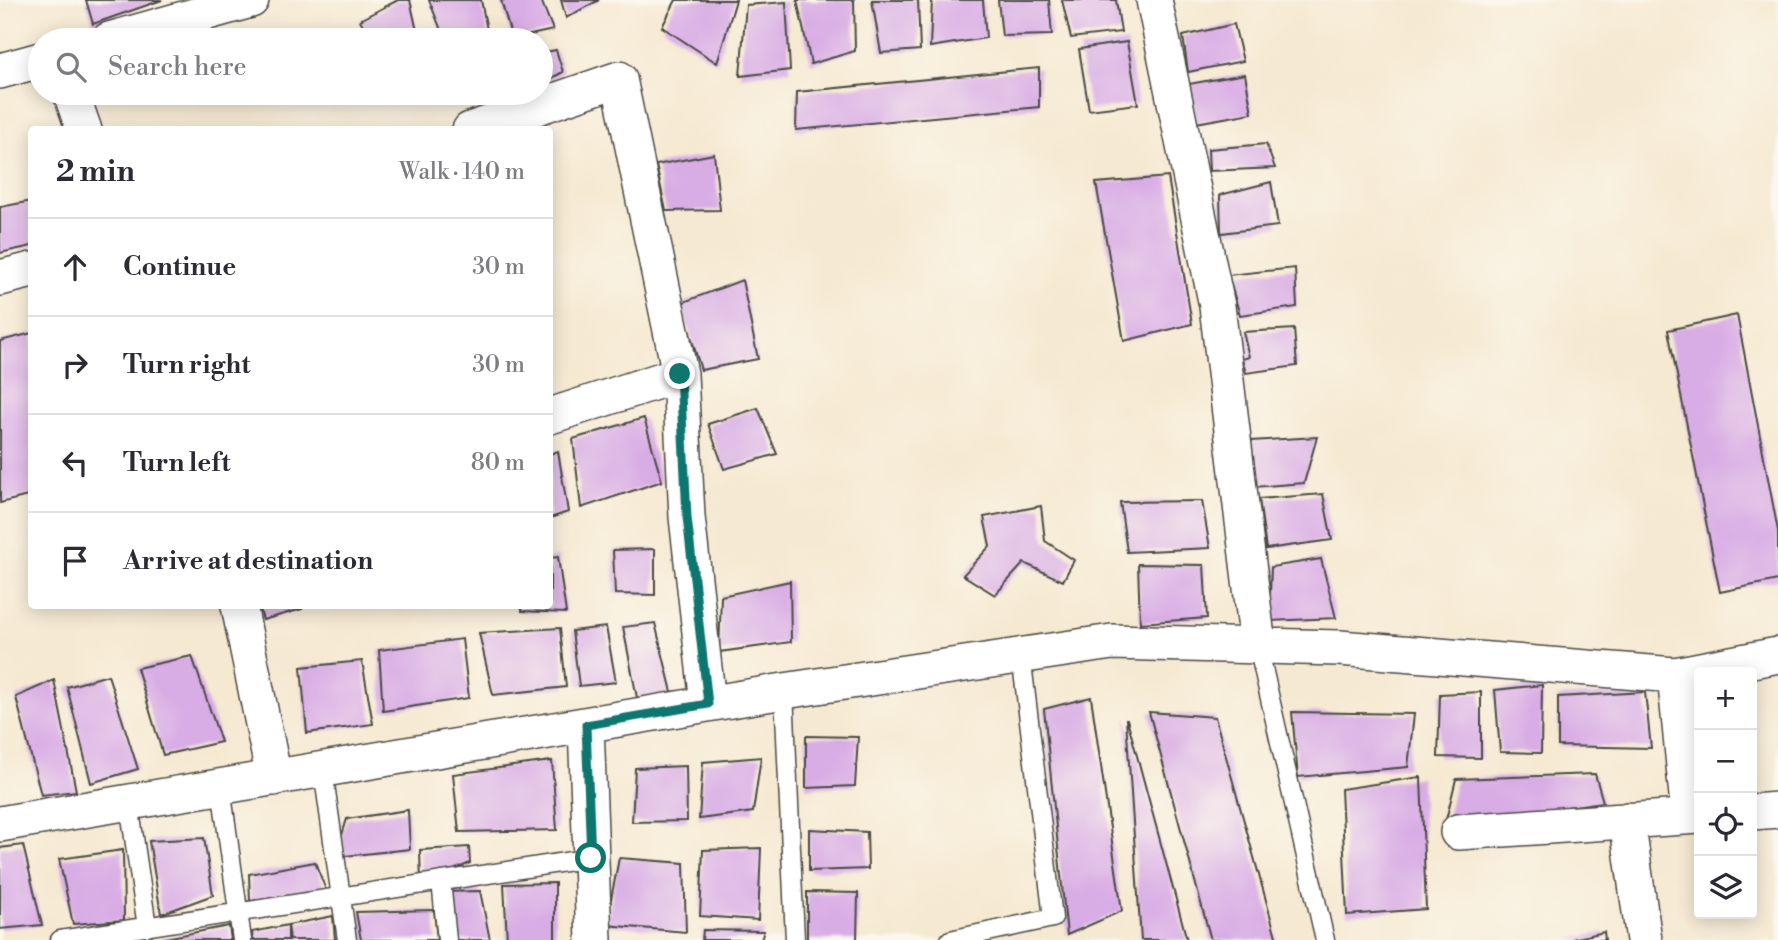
<!DOCTYPE html>
<html lang="en">
<head>
<meta charset="utf-8">
<style>
  :root { --surface:#fff; --page:#f7f7f7; --text:#2b2b33; --muted:#7c7c81; --line:#e1e1e2 }
  body { margin:0; font-family:"Libre Bodoni",serif; background:var(--page); color:var(--text) }
  .controls { position:absolute; right:21px; bottom:21px; display:grid; overflow:hidden; border-radius:7px; box-shadow:0 4px 18px #0003 }
  .controls button { width:63px; height:63px; display:grid; place-items:center; padding:0; border:0; border-bottom:2px solid var(--line); background:var(--surface); color:var(--text); font:35px sans-serif }
  .stop { position:absolute; width:21px; height:21px; margin:-16px; border:5px solid #0f766e; border-radius:50%; background:#fff }
  .stop.end { background:#0f766e; border-color:#fff; box-shadow:0 2px 7px #0008 }
  .list { margin:0; padding:0; list-style:none }
  h2 { display:flex; justify-content:space-between; align-items:center; height:91px; margin:0; padding:0 28px; font-size:30px }
  h2 small { font-size:23px; font-weight:400; color:var(--muted) }
  .list li { display:grid; grid-template-columns:46px 1fr auto; gap:21px; align-items:center; box-sizing:border-box; height:98px; padding:0 28px; border-top:2px solid var(--line) }
  .list b { display:block; font-size:26px; white-space:nowrap }
  .list em { font-size:23px; font-style:normal; color:var(--muted) }
  .icon { flex:none; width:38px; height:38px; fill:none; stroke:currentColor; stroke-width:2; stroke-linecap:round; stroke-linejoin:round }
  .map { position:relative; flex:none; width:1778px; height:940px; overflow:hidden }
  .search { position:absolute; background:var(--surface); box-shadow:0 4px 18px #0003; left:28px; top:28px; width:525px; height:77px; display:flex; align-items:center; gap:18px; box-sizing:border-box; padding:0 24px; border-radius:38px; color:var(--muted); font-size:26px }
  .panel { position:absolute; background:var(--surface); box-shadow:0 4px 18px #0003; left:28px; top:126px; width:525px; height:483px; border-radius:7px }
  .map>svg:first-child { display:block }
  .building { fill:#d8ace5 }
  .lines { fill:none; stroke-linecap:round; stroke-linejoin:round }
  .service-casing { stroke:#494844; stroke-width:21 }
  .minor-casing { stroke:#494844; stroke-width:38 }
  .service { stroke:#fff; stroke-width:18 }
  .minor { stroke:#fff; stroke-width:35 }
  .route { stroke:#0f766e; stroke-width:9 }
</style>
</head>
<body>
<div class="map">
<svg width="1778" height="940" viewBox="0 0 1778 940">
  <rect width="100%" height="100%" fill="#fbf7ec"/>
  <filter id="ink" filterUnits="userSpaceOnUse"><feTurbulence type="fractalNoise" baseFrequency=".0143" numOctaves="2"/><feDisplacementMap in="SourceGraphic" scale="14" xChannelSelector="R" yChannelSelector="G"/><feConvolveMatrix kernelMatrix="1 2 1 2 8 2 1 2 1" color-interpolation-filters="sRGB"/></filter>
  <filter id="wash" filterUnits="userSpaceOnUse"><feTurbulence type="fractalNoise" baseFrequency=".00686" numOctaves="4" result="noise"/><feDisplacementMap in="SourceGraphic" scale="28" xChannelSelector="R" yChannelSelector="G"/><feGaussianBlur stdDeviation="1.57" result="paint"/><feColorMatrix in="noise" values="0 0 0 0 0 0 0 0 0 0 0 0 0 0 0 0 0 1.4 0 .05"/><feComposite in="paint" operator="in"/></filter>
  <g filter="url(#wash)">
    <rect width="100%" height="100%" fill="#f6e9d2"/>
    <g id="blocks">
      <!-- building -->
      <path class="building" d="M86 0H162L93 24Z
        M398 0H410L419 40H371L360 20Z
        M429 0H481L489 40H445Z
        M501 0H541L553 30 512 39Z
        M561 0H599L566 18Z
        M676 0H736L717 63 662 27Z
        M797 0H854L855 51 811 64Z
        M872 0H918L920 50 881 53Z
        M932 0H983L986 38 930 47Z
        M998 0H1049L1052 35 1002 36Z
        M1062 0H1116L1121 32 1071 38Z
        M786 2 790 70 740 76 746 5Z
        M1234 24 1243 61 1188 72 1183 36Z
        M1127 42 1138 104 1089 110 1079 49Z
        M556 50 563 72 541 84V53Z
        M1039 68V107L796 130 797 92Z
        M1245 74 1252 113 1196 123 1189 84Z
        M1266 144 1275 168 1209 171 1208 149Z
        M714 154 720 210 666 211 656 165Z
        M1168 177 1192 324 1124 341 1096 183Z
        M1271 182 1278 226 1221 233 1220 195Z
        M32 201V246L0 253V207Z
        M1295 268 1297 307 1240 315 1228 275Z
        M742 280 758 359 701 370 681 303Z
        M1737 315 1778 531V580L1720 592 1668 330Z
        M1294 329 1297 366 1246 373 1242 359 1249 357 1243 332Z
        M32 333V495L0 503V341Z
        M758 408 777 454 724 469 708 424Z
        M644 418 662 481 581 508 573 439Z
        M1317 437 1304 483 1253 487 1251 441Z
        M558 451 568 512 550 518V454Z
        M1323 494 1332 540 1266 549 1259 499Z
        M1202 501 1210 548 1127 552 1120 502Z
        M1041 506 1045 541 1074 560 1063 581 1024 563 995 595 963 575 990 546 984 517Z
        M655 549V595L615 594 613 550Z
        M558 557 566 613 522 611V606H550V558Z
        M1321 559 1336 618 1269 621 1271 567Z
        M1138 564 1204 565 1207 618 1140 623Z
        M790 581 791 642 719 652 721 596Z
        M259 606H301L302 609 263 620Z
        M655 623 673 696 637 698 623 627Z
        M606 627 616 682 579 686 572 631Z
        M560 628 566 687 493 695 479 633Z
        M462 639 469 698 383 711 379 650Z
        M192 656 221 742 163 755 137 668Z
        M362 661 373 724 307 733 301 667Z
        M108 675 138 769 91 783 67 687Z
        M54 680 76 791 41 795 16 697Z
        M1542 685 1541 753 1500 752 1495 690Z
        M1481 692V758L1438 757 1440 694Z
        M1645 692 1651 748 1558 746V697Z
        M1091 697 1122 911 1067 935 1044 709Z
        M1149 712 1215 717 1277 940H1211Z
        M1292 712 1414 714 1408 767 1298 777Z
        M1126 719H1127L1187 940H1141Z
        M806 736 858 737 855 786 806 788Z
        M761 757 753 812 699 819 703 762Z
        M552 761 557 830 459 832 453 774Z
        M686 766 687 821 632 822 635 768Z
        M1595 774 1603 802 1445 824 1456 779Z
        M1421 777 1426 909 1347 915 1341 789Z
        M408 810 410 849 335 857 347 819Z
        M809 829 867 832 868 869 809 871Z
        M204 838 213 895 161 914 149 841Z
        M23 845 42 925 0 929V848Z
        M469 847 470 863 421 884 420 850Z
        M761 848 758 920 700 916 703 850Z
        M123 850 124 920 73 924 59 859Z
        M619 858 684 863 686 932 606 925Z
        M315 862 329 898 250 902 249 874Z
        M555 883V940H507L504 884Z
        M480 891 490 940H454L442 892Z
        M807 892 858 893 857 940H807Z
        M434 910 437 940H361L356 912Z
        M333 916 335 940H290L288 925Z
        M288 925V940H253L252 932Z
        M229 926 231 940H160V939Z
        M703 930 764 931 761 940H702Z
        M1604 932 1605 940H1572V939Z"/>
    </g>
  </g>
  <g filter="url(#ink)">
    <use href="#blocks" fill-opacity="0" stroke="#494844" stroke-width="2"/>
    <g class="lines">
      <defs>
        <path id="service" d="M1258 646 1325 940
          M784 691 795 940
          M323 770 347 940
          M221 787 242 940
          M129 803 147 927
          M441 881 447 940
          M60 940 591 858
          M950 940 1053 918 1021 655"/>
        <path id="minor" d="M1154 0 1217 306 1258 646
          M109 40 251 0
          M0 71 40 60
          M71 93 84 130
          M470 130 619 79 680 374 687 517 708 703
          M0 278 32 270
          M550 416 680 374
          M239 606 274 778
          M1675 675 1689 816
          M586 725 594 940
          M1752 812 1778 810
          M1627 820 1644 940
          M0 824 784 691 1112 642 1339 648 1675 675 1778 655
          M1458 832 1699 816"/>
      </defs>
      <!-- service casing -->
      <use href="#service" class="service-casing"/>
      <!-- minor casing -->
      <use href="#minor" class="minor-casing"/>
      <!-- service -->
      <use href="#service" class="service"/>
      <!-- minor -->
      <use href="#minor" class="minor"/>
    </g>
  </g>
  <g class="lines" filter="url(#ink)">
    <!-- route -->
    <path class="route" d="M591 858 586 725 708 704 687 517 680 374"/>
  </g>
</svg>
<div class="controls">
<button>+</button>
<button>−</button>
<button><svg class="icon" aria-label="locate" viewBox="0 0 24 24"><circle cx="12" cy="12" r="6"/><path d="M12 2v4M12 18v4M2 12h4M18 12h4"/></svg></button>
<button><svg class="icon" aria-label="layers" viewBox="0 0 24 24"><path d="M12 4l9 5-9 5-9-5zM3 14l9 5 9-5"/></svg></button>
</div>
<div class="stop" style="left:591px;top:858px"></div>
<div class="stop end" style="left:680px;top:374px"></div>
<div class="search"><svg class="icon" aria-label="search" viewBox="0 0 24 24"><circle cx="10" cy="10" r="6"/><path d="M15 15l6 6"/></svg>Search here</div>
<section class="panel">
<h2>2 min<small>Walk · 140 m</small></h2>
<ul class="list">
<li><svg class="icon" aria-label="ahead" viewBox="0 0 24 24"><path d="M12 20V5M6 11l6-6 6 6"/></svg><div><b>Continue</b></div><em>30 m</em></li>
<li><svg class="icon" aria-label="right" viewBox="0 0 24 24"><path d="M7 20v-9h11M14 6l5 5-5 5"/></svg><div><b>Turn right</b></div><em>30 m</em></li>
<li><svg class="icon" aria-label="left" viewBox="0 0 24 24"><path d="M17 20v-9H6M10 6l-5 5 5 5"/></svg><div><b>Turn left</b></div><em>80 m</em></li>
<li><svg class="icon" aria-label="arrive" viewBox="0 0 24 24"><path d="M6 21V4h12l-3 4 3 4H6"/></svg><div><b>Arrive at destination</b></div></li>
</ul>
</section>
</div>
</body>
</html>
